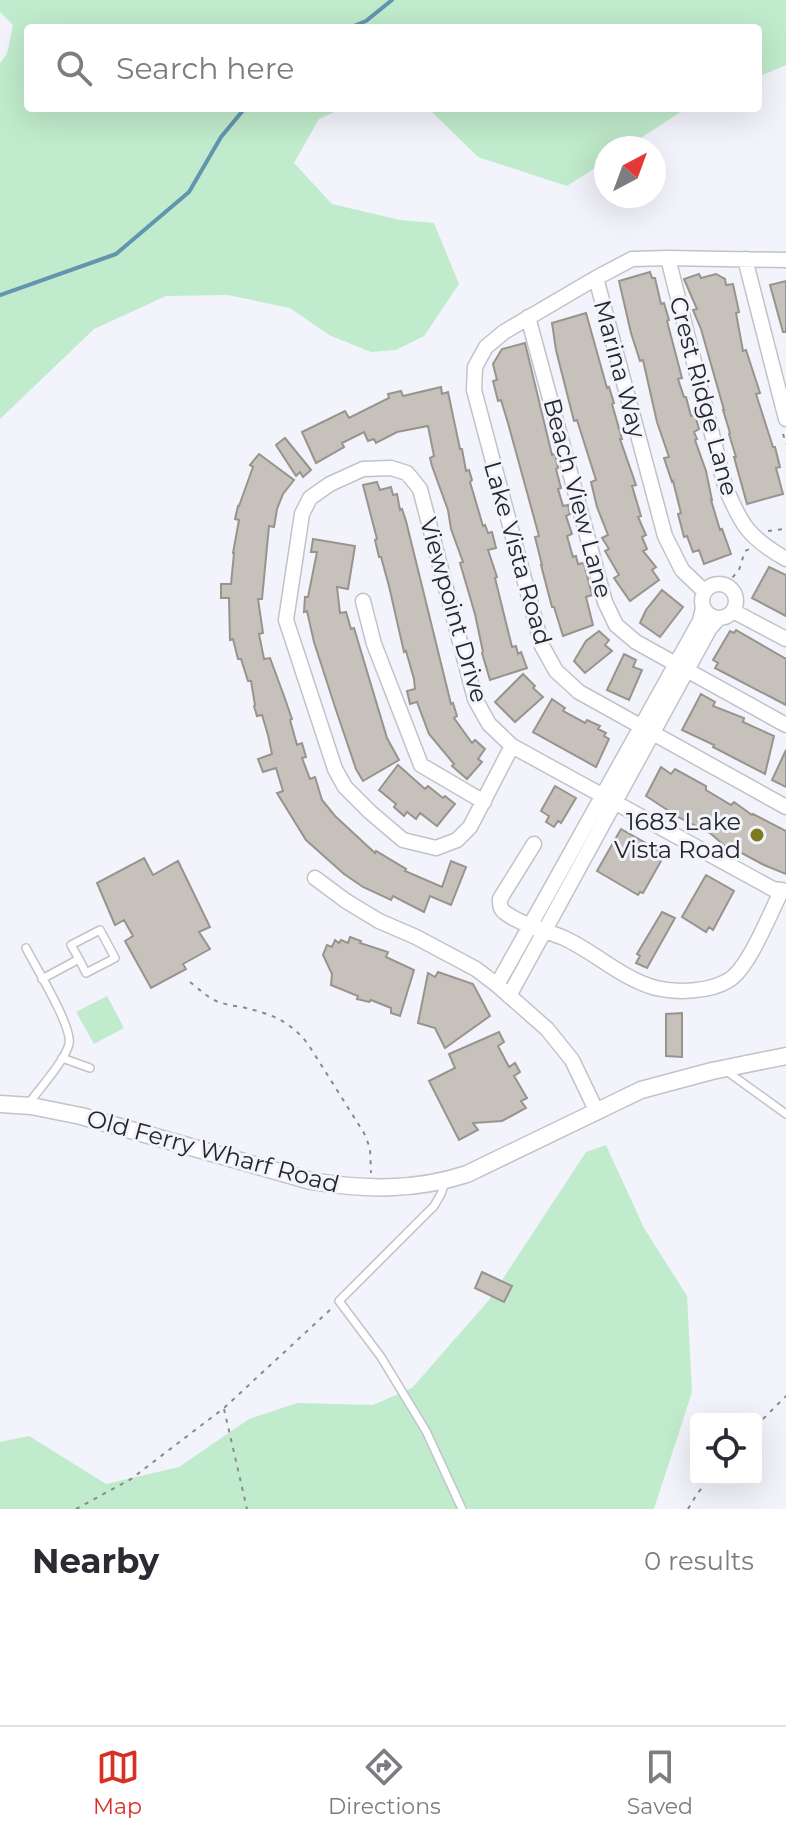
<!DOCTYPE html>
<html lang="en">
<head>
<meta charset="utf-8">
<style>
  :root { --surface:#fff; --page:#f2f2f3; --text:#2b2b33; --muted:#7c7c81; --line:#e1e1e2; --accent:#d93025 }
  body { margin:0; font-family:Montserrat,sans-serif; background:var(--page); color:var(--text) }
  .controls { position:absolute; right:24px; bottom:24px; display:grid; overflow:hidden; border-radius:8px; box-shadow:0 8px 32px #0002 }
  .controls button { width:72px; height:72px; display:grid; place-items:center; padding:0; border:0; border-bottom:2px solid var(--line); background:var(--surface); color:var(--text); font:40px sans-serif }
  .compass { position:absolute; left:594px; top:136px; width:72px; height:72px; border-radius:50%; background:var(--surface); box-shadow:0 8px 32px #0002; rotate:41deg }
  .list { margin:0; padding:0; list-style:none }
  h2 { display:flex; justify-content:space-between; align-items:center; height:104px; margin:0; padding:0 32px; font-size:34px }
  h2 small { font-size:26px; font-weight:400; color:var(--muted) }
  .icon { flex:none; width:44px; height:44px; fill:none; stroke:currentColor; stroke-width:2; stroke-linecap:round; stroke-linejoin:round }
  .map { position:relative; flex:none; width:786px; height:1509px; overflow:hidden }
  .search { position:absolute; background:var(--surface); box-shadow:0 8px 32px #0002; left:24px; right:24px; top:24px; height:88px; display:flex; align-items:center; gap:20px; box-sizing:border-box; padding:0 28px; border-radius:8px; color:var(--muted); font-size:30px }
  .sheet { height:216px; background:var(--surface) }
  nav { display:flex; justify-content:space-around; align-items:center; box-sizing:border-box; height:112px; border-top:2px solid var(--line); background:var(--surface); font-size:22px; color:var(--muted) }
  nav a { display:grid; justify-items:center; gap:4px }
  nav .on { color:var(--accent) }
  .map>svg:first-child { display:block }
  .green { fill:#c0ebcc }
  .lines { fill:none; stroke-linecap:round; stroke-linejoin:round }
  .stream { stroke:#6295ae; stroke-width:4 }
  .building { fill:#c6c2bb; stroke:#98948d; stroke-width:2 }
  .service-casing { stroke:#c1c3cb; stroke-width:10 }
  .minor-casing { stroke:#c1c3cb; stroke-width:17 }
  .tertiary-casing { stroke:#c1c3cb; stroke-width:19 }
  .path { stroke:#88898e; stroke-width:2; stroke-dasharray:4 6; stroke-linecap:butt }
  .service { stroke:#fff; stroke-width:7 }
  .minor { stroke:#fff; stroke-width:14 }
  .tertiary { stroke:#fff; stroke-width:16 }
  .poi-dot { fill:#7d791f; stroke:#f2f3fb; stroke-width:3 }
  .labels { text-anchor:middle; dominant-baseline:central; stroke-width:6; stroke-linejoin:round; paint-order:stroke }
  .street-label { font-size:24px; fill:#252629; stroke:#f2f3fb }
  .poi-label { font-size:24px; fill:#252629; stroke:#f2f3fb; text-anchor:end }
</style>
</head>
<body>
<div class="map">
<svg width="786" height="1509" viewBox="0 0 786 1509">
  <rect width="100%" height="100%" fill="#f2f3fb"/>
  <!-- green -->
  <path class="green" d="M0 0H786V65L758 77V28H28V108H343L319 119 294 163 332 204 400 220 434 223 459 284 424 336 396 350 371 352 329 335 290 308 228 295 166 296 94 329 0 419V63L7 54 13 25 0 12Z
    M428 108H687L625 148H606V161L567 186 478 157Z
    M107 996 124 1028 94 1044 76 1012Z
    M606 1145 644 1228 687 1296 692 1392 654 1509H0V1442L29 1436 106 1484 179 1467 249 1419 297 1403 373 1405 412 1388 489 1300 586 1152Z"/>
  <g class="lines">
    <!-- stream -->
    <path class="stream" d="M349 28 366 21 392 0
      M0 295 116 254 189 192 221 137 245 108"/>
  </g>
  <!-- building -->
  <path class="building" d="M650 272 652 278H655L661 304 664 303 669 320 667 321 682 378 678 379 684 397H686L691 416 695 415 699 429 694 432 697 439 695 440 706 471 712 500H711L720 530 722 529 731 554 704 564 699 550 693 552 687 536 684 537 678 514 681 513 673 481 672 482 664 458 669 457 657 422 643 360 640 361 631 333 619 281Z
    M699 274 701 278 716 274 725 279 726 285 733 284 739 312 736 313 743 351 746 350 760 393 756 394 773 447H775L780 467 776 468 783 494 747 504 734 457H736L729 434 730 433 723 410H724L701 329 693 310 697 309 684 279Z
    M786 281V332H783L770 285Z
    M586 313 607 388 609 387 614 403 612 404 622 439H620L636 485 632 486 641 516 638 517 646 535 642 537 647 549 643 551 656 567 652 570 659 580 630 601 614 578 619 575 605 551 609 549 602 538 608 535 597 507 591 482 596 480 577 420 574 421 556 350 552 323Z
    M525 343 552 455 555 454 557 463 558 468 556 469 561 488 558 489 563 506 568 505 570 514 566 516 572 534 567 536 573 557 576 556 578 564 584 563 592 595 586 597 593 625 563 636 554 607H552L541 565H542L535 537 539 536 508 423 501 400 498 401 493 381 497 380 493 364 502 349Z
    M441 387 442 394 448 392 460 449H462L466 471 469 470 472 480 470 482 483 526 485 525 488 533 492 532 496 548 488 550 497 577 495 578 512 647 516 646 518 654 521 652 527 668 490 680 482 653 483 652 475 614 460 563 463 562 451 529 448 510 432 466 430 458 434 456 428 426 397 432 376 443 374 439 368 441 364 432 342 443 344 447 316 463 302 432 345 411 349 418 389 398 388 394 401 391 403 396Z
    M285 438 311 470 303 477 300 472 296 476 276 445Z
    M259 454 294 480 283 494 277 509 274 527 269 526 262 599H258L263 633 259 634 264 659 270 658 284 696 292 719 290 720 297 745 302 743 306 757 302 758 310 779 315 777 322 800 335 816 375 853 376 851 406 869 405 871 442 887 451 861 466 867 451 905 430 896 424 912 393 896 391 900 363 887 344 874 306 840 277 793 283 791 276 768 263 772 258 759 272 754 268 735 262 715 257 716 254 706 255 705 251 681H248L241 659H238L233 639 230 640 229 598H221V584H231L234 553H233L239 520 235 519 238 506H239L253 467 250 465Z
    M377 482 380 490 391 487 393 495 397 494 400 510 402 509 406 521 451 704 453 703 457 716 454 718 472 743 475 740 485 749 478 759 482 762 467 779 452 766 454 764 429 734 417 702 410 704 407 691 415 689 414 679 406 651 404 652 389 586 381 557H379L375 540 377 539 363 485Z
    M313 539 355 546 348 589 337 587 340 613 346 612 351 629 354 628 387 738 399 760 363 781 356 769 335 707 314 642 307 611 304 612 305 597H308L317 552H311Z
    M769 567 786 575V616L752 598Z
    M662 590 683 607 660 637 640 623 646 610Z
    M736 630 786 659V705L715 668 718 663 713 660 730 631 734 633Z
    M599 631 609 640 605 645 612 651 585 673 574 661 586 641Z
    M624 654 636 660 633 667 642 670 629 700 607 690Z
    M523 674 535 686 533 688 543 697 515 722 495 702Z
    M701 694 715 702 713 706 744 718 743 722 774 736 765 774 713 747 714 745 682 730Z
    M552 699 565 708 563 711 585 723 587 720 600 726 598 729 606 733 604 736 609 739 596 767 533 732Z
    M786 750V787L772 780Z
    M398 765 425 789 428 786 443 798 445 796 455 804 437 826 420 813 416 819 407 812 404 816 394 807 396 804 379 790Z
    M661 767 671 774 675 769 706 786V790L731 805 734 802 752 815 753 814 786 831V874L764 865 727 845 726 847 710 833 678 817 646 796Z
    M555 786 576 798 561 823 558 821 554 827 546 822 549 816 541 811Z
    M621 829 665 854 643 893 640 892 638 895 597 871Z
    M144 858 153 875 178 861 210 927 199 932 210 949 183 964 186 969 151 988 125 941 133 936 124 920 115 925 97 883Z
    M706 875 734 891 713 930 709 927 706 932 682 917Z
    M662 912 675 918 647 968 636 963 640 956 637 954Z
    M350 937 361 941 360 943 388 952 386 957 414 970 400 1016 391 1013V1008L371 1000 369 1002 357 999 358 996 331 985 332 974 323 955 327 945 332 947 335 940 339 943 341 940 348 943Z
    M438 972 473 984 490 1016 445 1048 435 1028 418 1023 428 973 435 977Z
    M682 1013V1057L666 1056V1014Z
    M499 1032 504 1042 498 1046 509 1067 515 1063 520 1072 514 1076 527 1098 521 1101 526 1108 502 1121 473 1123 478 1130 459 1140 429 1081 455 1068 449 1054Z
    M482 1272 512 1286 504 1302 475 1288Z"/>
  <g class="lines">
    <defs>
      <path id="service" d="M26 948C35 966 73 1027 69 1044 65 1061 38 1090 27 1106
        M42 979 79 959 71 945 100 930 115 958 86 973 79 959
        M62 1058 90 1068
        M725 1070 786 1114
        M445 1182 441 1194 434 1206 339 1301 381 1357 426 1431 462 1509"/>
      <path id="minor" d="M668 258 725 486C741 525 749 538 786 559
        M745 259 786 419
        M596 278 504 332 486 347 475 367 474 390 542 646 556 671 579 692 786 807
        M528 317 605 602 616 625 636 642 786 725
        M702 601a17 17 0 1 1 34 0a17 17 0 1 1-34 0Z
        M704 591 682 570 665 536 596 278 632 259 668 258 786 260
        M363 601 374 644 421 765 484 802
        M733 611 786 639
        M512 746 470 827 457 840 436 848 403 840 370 812 345 787 335 769 286 620 302 514 310 498 330 484 363 469 391 468 407 473 420 489 475 699 489 724 512 746 773 889 786 891
        M534 844 500 899C500 906 500 910 507 914 524 926 545 930 564 938 595 952 622 979 656 988 677 993 710 992 729 980 749 968 770 913 782 890
        M315 878 346 901 379 921 416 937 476 969 497 985 547 1029 572 1060 597 1112
        M497 985 700 621 703 608
        M509 996 710 628 719 618"/>
      <path id="tertiary" d="M0 1104 31 1106 81 1116 311 1181C364 1190 415 1191 467 1174L641 1090 712 1071 786 1056"/>
    </defs>
    <!-- service casing -->
    <use href="#service" class="service-casing"/>
    <!-- minor casing -->
    <use href="#minor" class="minor-casing"/>
    <!-- tertiary casing -->
    <use href="#tertiary" class="tertiary-casing"/>
    <!-- path -->
    <path class="path" d="M783 434 786 444
      M768 531 784 529 786 527
      M726 585 739 570 745 551 750 549
      M190 982C199 989 206 996 216 1001 224 1004 233 1006 242 1007 271 1014 289 1020 308 1044L364 1133 370 1148 371 1173
      M224 1409 247 1509
      M756 1426 786 1396
      M76 1509 131 1479 224 1408 332 1308
      M688 1509 697 1494 709 1479"/>
    <!-- service -->
    <use href="#service" class="service"/>
    <!-- minor -->
    <use href="#minor" class="minor"/>
    <!-- tertiary -->
    <use href="#tertiary" class="tertiary"/>
  </g>
  <!-- markers -->
  <circle class="poi-dot" cx="757" cy="835" r="8"/>
  <g class="labels">
    <!-- street labels -->
    <g class="street-label">
      <text transform="translate(620 369) rotate(75)">Marina Way</text>
      <text transform="translate(704 396) rotate(75)">Crest Ridge Lane</text>
      <text transform="translate(578 498) rotate(75)">Beach View Lane</text>
      <text transform="translate(518 553) rotate(74)">Lake Vista Road</text>
      <text transform="translate(454 610) rotate(74)">Viewpoint Drive</text>
      <text transform="translate(213 1151) rotate(15)">Old Ferry Wharf Road</text>
    </g>
    <!-- poi labels -->
    <g class="poi-label">
      <text x="741" y="821">1683 Lake<tspan x="741" dy="28">Vista Road</tspan></text>
    </g>
  </g>
</svg>
<div class="controls">
<button><svg class="icon" aria-label="locate" viewBox="0 0 24 24"><circle cx="12" cy="12" r="6"/><path d="M12 2v4M12 18v4M2 12h4M18 12h4"/></svg></button>
</div>
<svg class="compass" viewBox="-18 -18 36 36"><path d="M0-13l5 13h-10z" fill="#e53935"/><path d="M0 13l5-13h-10z" fill="#7c7c81"/></svg>
<div class="search"><svg class="icon" aria-label="search" viewBox="0 0 24 24"><circle cx="10" cy="10" r="6"/><path d="M15 15l6 6"/></svg>Search here</div>
</div>
<section class="sheet">
<h2>Nearby<small>0 results</small></h2>
<ul class="list">
</ul>
</section>
<nav>
<a class="on"><svg class="icon" aria-label="map" viewBox="0 0 24 24"><path d="M3 6l6-2 6 2 6-2v14l-6 2-6-2-6 2zM9 4v14M15 6v14"/></svg>Map</a>
<a><svg class="icon" aria-label="directions" viewBox="0 0 24 24"><path d="M12 3l9 9-9 9-9-9zM9 14v-3h6M13 9l2 2-2 2"/></svg>Directions</a>
<a><svg class="icon" aria-label="saved" viewBox="0 0 24 24"><path d="M7 4h10v16l-5-4-5 4z"/></svg>Saved</a>
</nav>
</body>
</html>
